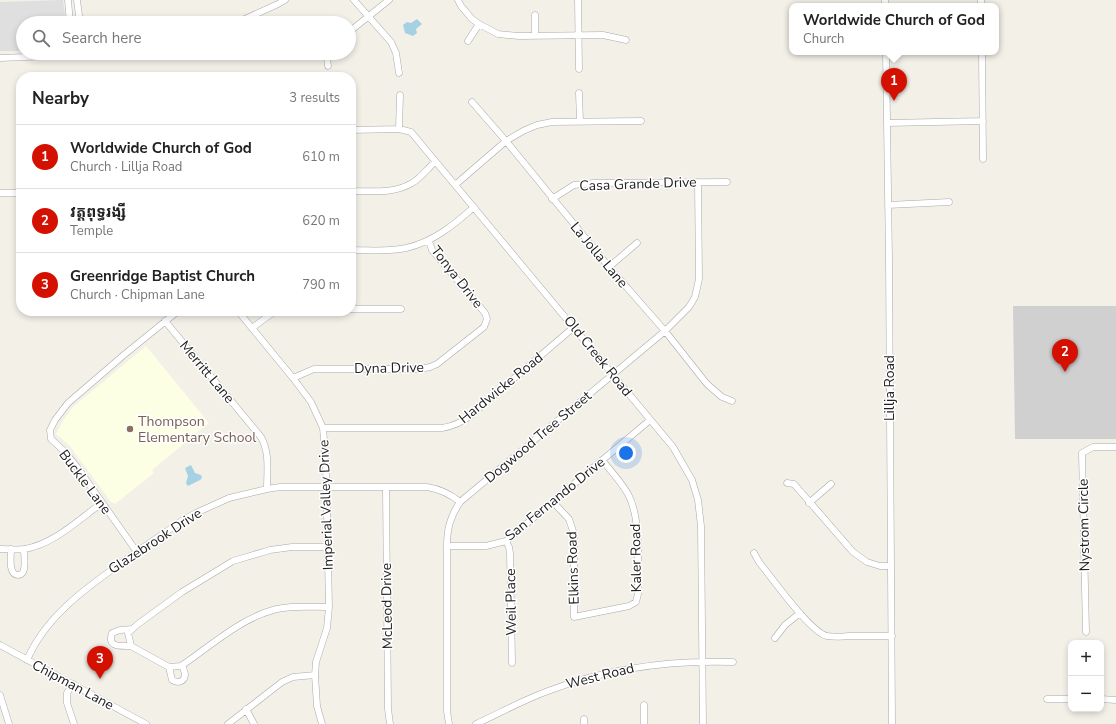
<!DOCTYPE html>
<html lang="en">
<head>
<meta charset="utf-8">
<style>
  :root { --surface:#fff; --page:#f6f6f6; --text:#222; --muted:#767676; --line:#e0e0e0; --accent:#d41000 }
  body { margin:0; font-family:"Nunito Sans","Noto Sans Khmer",sans-serif; background:var(--page); color:var(--text) }
  .controls { position:absolute; right:12px; bottom:12px; display:grid; overflow:hidden; border-radius:8px; box-shadow:0 2px 6px #0003 }
  .controls button { width:36px; height:36px; display:grid; place-items:center; padding:0; border:0; border-bottom:1px solid var(--line); background:var(--surface); color:var(--text); font:20px sans-serif }
  .you { position:absolute; left:626px; top:453px; width:14px; height:14px; margin:-10px; border:3px solid #fff; border-radius:50%; background:#1a73e8; box-shadow:0 0 0 6px #1a73e833 }
  .badge { display:grid; place-items:center; width:26px; height:26px; border-radius:50%; background:var(--accent); color:#fff; font-size:13px; font-weight:700 }
  .pin { position:absolute; translate:-50% -33px; filter:drop-shadow(0 1px 2px #0008) }
  .pin::after { content:''; position:absolute; top:21px; width:14px; height:12px; background:inherit; clip-path:polygon(0 0,100% 0,50% 100%) }
  .popup { position:absolute; left:789px; top:3px; width:210px; height:52px; box-sizing:border-box; display:grid; place-content:center; border-radius:8px; background:var(--surface); filter:drop-shadow(0 1px 3px #0005); font-size:13px; white-space:nowrap; color:var(--muted) }
  .popup b { font-size:15px; color:var(--text) }
  .popup::after { content:''; position:absolute; left:50%; top:100%; margin-left:-8px; border:8px solid transparent; border-top-color:var(--surface) }
  .list { margin:0; padding:0; list-style:none }
  h2 { display:flex; justify-content:space-between; align-items:center; height:52px; margin:0; padding:0 16px; font-size:17px }
  h2 small { font-size:13px; font-weight:400; color:var(--muted) }
  .list li { display:grid; grid-template-columns:26px 1fr auto; gap:12px; align-items:center; box-sizing:border-box; height:64px; padding:0 16px; border-top:1px solid var(--line) }
  .list b { display:block; font-size:15px; white-space:nowrap }
  .list p { margin:0; font-size:13px; white-space:nowrap; color:var(--muted) }
  .list em { font-size:13px; font-style:normal; color:var(--muted) }
  .icon { flex:none; width:22px; height:22px; fill:none; stroke:currentColor; stroke-width:2; stroke-linecap:round; stroke-linejoin:round }
  .map { position:relative; flex:none; width:1116px; height:724px; overflow:hidden }
  .search { position:absolute; background:var(--surface); box-shadow:0 2px 6px #0003; left:16px; top:16px; width:340px; height:44px; display:flex; align-items:center; gap:10px; box-sizing:border-box; padding:0 14px; border-radius:22px; color:var(--muted); font-size:15px }
  .panel { position:absolute; background:var(--surface); box-shadow:0 2px 6px #0003; left:16px; top:72px; width:340px; height:244px; border-radius:16px }
  .map>svg:first-child { display:block }
  .residential { fill:#e0dfdf }
  .education { fill:#fdffe5 }
  .religious { fill:#d0d0d0 }
  .water { fill:#a5d1e3 }
  .lines { fill:none; stroke-linecap:round; stroke-linejoin:round }
  .minor-casing { stroke:#a9a9a9; stroke-width:7 }
  .minor { stroke:#fff; stroke-width:6 }
  .education-dot { fill:#8d6e63; stroke:#fff; stroke-width:1.5 }
  .labels { text-anchor:middle; dominant-baseline:central; stroke-width:3; stroke-linejoin:round; paint-order:stroke }
  .street-label { font-size:14px; fill:#222; stroke:#fff }
  .education-label { font-size:14px; fill:#785e54; stroke:#fff; text-anchor:start }
</style>
</head>
<body>
<div class="map">
<svg width="1116" height="724" viewBox="0 0 1116 724">
  <rect width="100%" height="100%" fill="#f3f0e8"/>
  <!-- residential -->
  <path class="residential" d="M63 0 66 23H23V51H0V2Z"/>
  <!-- education -->
  <path class="education" d="M146 346 209 423 152 470 154 473 115 504 111 502 69 445 56 434 64 419 73 407Z"/>
  <!-- religious -->
  <path class="religious" d="M1013 306H1116V439H1015Z"/>
  <!-- water -->
  <path class="water" d="M417 19 422 24 416 29 417 33 413 36 405 33 403 25 407 22 411 23Z
    M191 465 195 473 201 475 202 478 200 480 188 486 186 483 188 476 185 468Z"/>
  <g class="lines">
    <defs>
      <path id="minor" d="M68 0 70 23
        M77 0 80 23
        M354 0 391 42 396 53 399 73
        M458 0 461 6 472 19 479 24 498 34 519 36 603 35 626 40
        M578 0 579 69
        M885 0V6
        M981 0V6
        M535 15V35
        M236 23 278 4 285 0
        M349 32 389 0
        M468 41 479 24
        M886 52 889 259 892 724
        M982 52 983 159
        M0 58 51 56 78 53
        M328 66 327 58 328 53
        M579 93 580 121
        M472 102 506 141 609 267 665 331 707 384 722 397 732 401
        M887 123 983 121
        M399 129 400 95
        M351 130 399 129 411 132 673 447 692 480 698 500 701 526 703 724
        M455 185 506 141 523 131 537 125 552 122 641 121
        M351 191C371 191 394 194 412 183 421 178 428 168 435 162
        M0 193H21
        M552 199 574 185 594 183 727 182
        M888 205 949 202
        M351 250C369 250 389 252 406 248 433 242 454 225 474 207
        M609 267 637 243
        M351 309H401
        M238 311 293 378 311 402 323 428 326 464 329 607 327 628 316 662 315 675 317 706 322 724
        M165 321 261 437C270 453 267 471 267 489
        M252 328 275 311
        M293 378 314 369H420L430 367 437 364 484 327 487 319 485 313 432 250 429 241
        M323 428H442C454 426 461 423 470 416L574 327
        M787 483 794 484 853 552 867 562 880 566H891
        M386 488 388 709 390 724
        M553 502 569 519 574 534V617L629 606 636 602 638 594C637 565 642 520 628 494 621 482 611 471 602 460
        M809 503 831 484
        M506 541 509 547 510 553 512 663
        M447 546H486L506 541 650 420
        M327 547H292L270 550 233 561 182 592 138 624 128 633 131 646 169 667 181 666C209 647 240 619 273 610 291 605 311 607 329 607
        M0 549C8 549 17 550 25 549 54 544 78 520 102 503
        M11 549C11 556 8 575 18 575 20 575 22 574 23 572 26 567 24 555 24 549
        M137 552 77 467 65 452 51 439 50 430 55 420 68 403 125 354 178 311
        M754 553 759 562C772 578 810 632 827 636 834 637 842 637 849 636 863 636 877 636 892 636
        M1086 632 1082 453 1093 447H1116
        M775 638 785 625 800 613
        M0 645 146 724
        M131 646C121 646 107 648 112 633L120 630 132 629
        M27 660C45 618 83 590 120 564 140 549 162 535 183 520L196 513 229 498 267 489 280 487H427C440 489 449 493 460 502
        M169 667 172 680C177 683 184 683 185 675 185 672 183 668 182 665
        M73 684 67 693V703L74 724
        M0 695 9 724
        M1047 699H1071
        M1101 699 1116 700
        M246 709 254 724
        M584 719V724
        M228 724 282 682 293 677 315 675
        M449 724 447 711V546C447 529 450 517 460 502L665 331 689 307 695 297 699 279 698 182
        M476 724C500 713 523 700 548 691 608 668 669 660 733 662
        M644 724V705"/>
    </defs>
    <!-- minor casing -->
    <use href="#minor" class="minor-casing"/>
    <!-- minor -->
    <use href="#minor" class="minor"/>
  </g>
  <!-- markers -->
  <circle class="education-dot" cx="130" cy="429" r="4"/>
  <g class="labels">
    <!-- street labels -->
    <g class="street-label">
      <text transform="translate(638 184) rotate(-2)">Casa Grande Drive</text>
      <text transform="translate(599 255) rotate(50)">La Jolla Lane</text>
      <text transform="translate(457 277) rotate(52)">Tonya Drive</text>
      <text transform="translate(598 356) rotate(51)">Old Creek Road</text>
      <text transform="translate(389 368) rotate(-1)">Dyna Drive</text>
      <text transform="translate(207 372) rotate(50)">Merritt Lane</text>
      <text transform="translate(501 388) rotate(-39)">Hardwicke Road</text>
      <text transform="translate(889 388) rotate(-90)">Lillja Road</text>
      <text transform="translate(538 437) rotate(-40)">Dogwood Tree Street</text>
      <text transform="translate(85 482) rotate(53)">Buckle Lane</text>
      <text transform="translate(555 499) rotate(-39)">San Fernando Drive</text>
      <text transform="translate(326 505) rotate(-92)">Imperial Valley Drive</text>
      <text transform="translate(1084 525) rotate(-91)">Nystrom Circle</text>
      <text transform="translate(155 541) rotate(-33)">Glazebrook Drive</text>
      <text transform="translate(636 558) rotate(-91)">Kaler Road</text>
      <text transform="translate(573 568) rotate(-92)">Elkins Road</text>
      <text transform="translate(511 602) rotate(-91)">Weil Place</text>
      <text transform="translate(387 606) rotate(-91)">McLeod Drive</text>
      <text transform="translate(600 676) rotate(-14)">West Road</text>
      <text transform="translate(73 685) rotate(28)">Chipman Lane</text>
    </g>
    <!-- education labels -->
    <g class="education-label">
      <text x="138" y="421">Thompson<tspan x="138" dy="16">Elementary School</tspan></text>
    </g>
  </g>
</svg>
<div class="controls">
<button>+</button>
<button>−</button>
</div>
<div class="you"></div>
<div class="pin badge" style="left:894px;top:101px">1</div>
<div class="popup"><b>Worldwide Church of God</b>Church</div>
<div class="pin badge" style="left:1065px;top:372px">2</div>
<div class="pin badge" style="left:100px;top:679px">3</div>
<div class="search"><svg class="icon" aria-label="search" viewBox="0 0 24 24"><circle cx="10" cy="10" r="6"/><path d="M15 15l6 6"/></svg>Search here</div>
<section class="panel">
<h2>Nearby<small>3 results</small></h2>
<ul class="list">
<li><span class="badge">1</span><div><b>Worldwide Church of God</b><p>Church · Lillja Road</p></div><em>610 m</em></li>
<li><span class="badge">2</span><div><b>វត្តពុទ្ធរង្សី</b><p>Temple</p></div><em>620 m</em></li>
<li><span class="badge">3</span><div><b>Greenridge Baptist Church</b><p>Church · Chipman Lane</p></div><em>790 m</em></li>
</ul>
</section>
</div>
</body>
</html>
